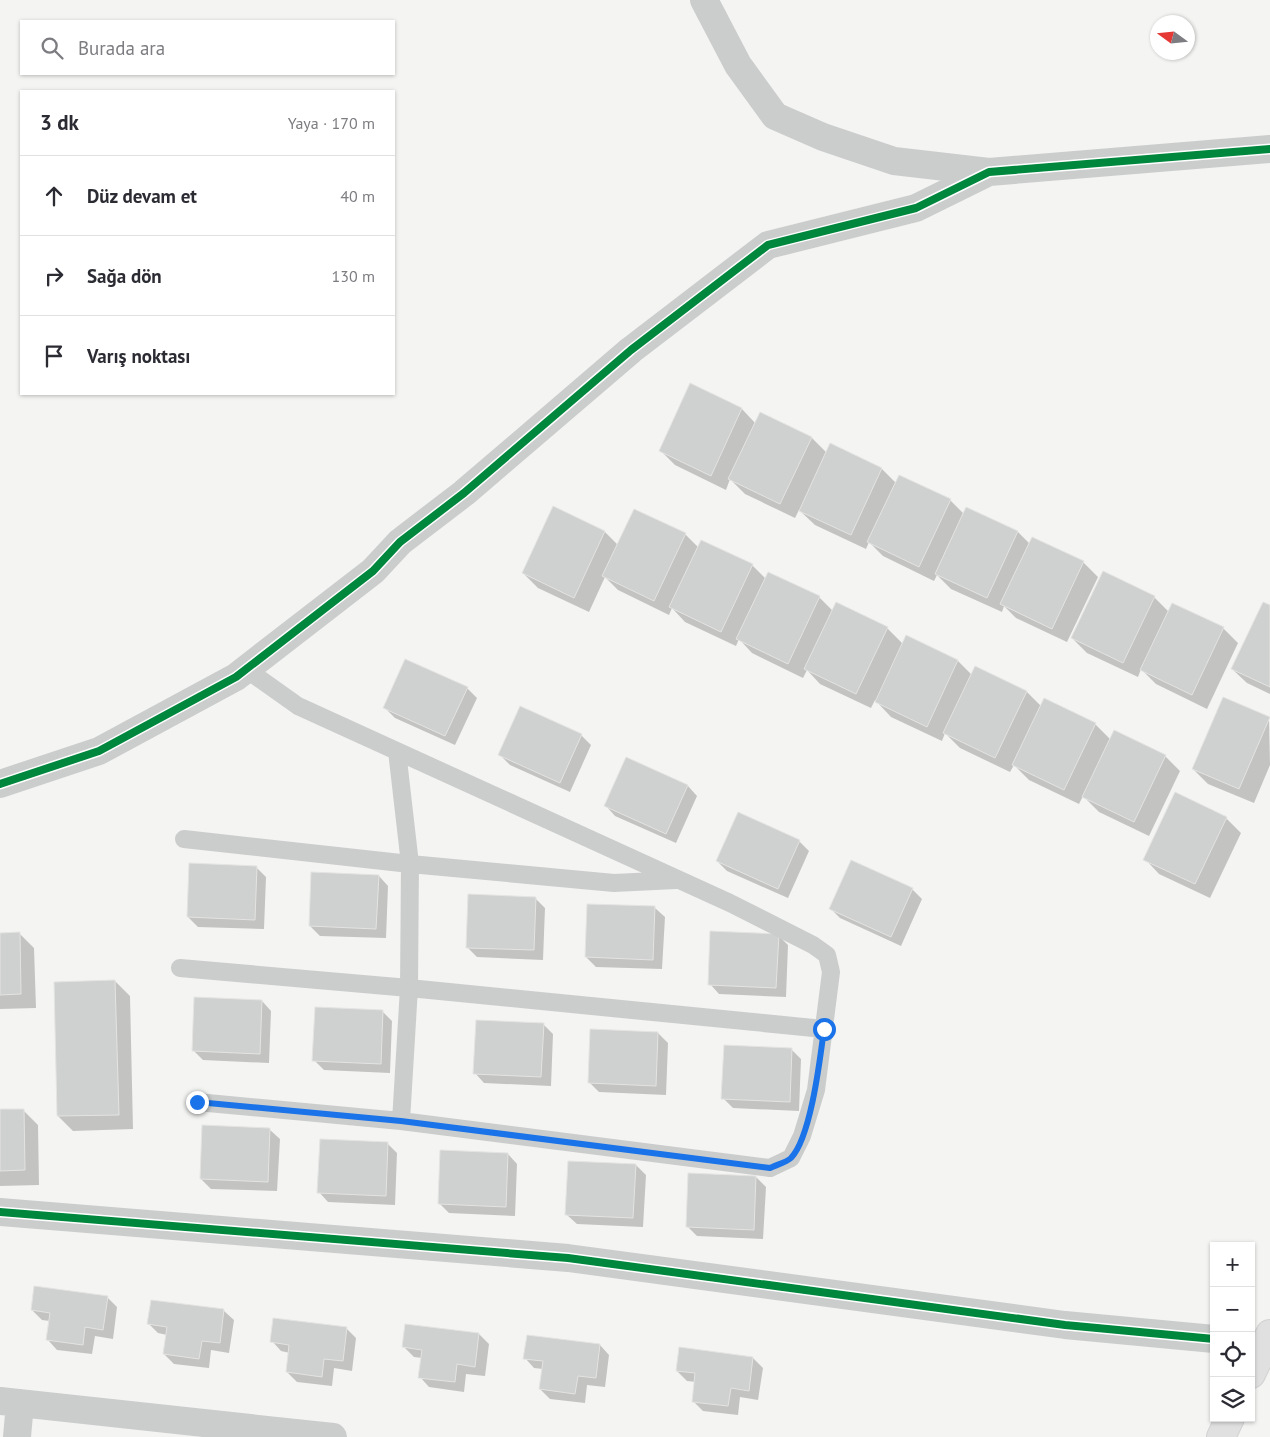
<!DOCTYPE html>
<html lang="tr">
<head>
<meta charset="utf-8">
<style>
  :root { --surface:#fff; --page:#f7f7f7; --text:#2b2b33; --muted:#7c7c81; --line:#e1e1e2 }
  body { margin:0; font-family:"PT Sans",sans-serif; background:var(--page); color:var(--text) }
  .controls { position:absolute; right:15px; bottom:15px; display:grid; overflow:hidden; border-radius:0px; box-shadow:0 1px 4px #0004 }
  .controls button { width:45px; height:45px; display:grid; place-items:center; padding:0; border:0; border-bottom:1px solid var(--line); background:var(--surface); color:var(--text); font:25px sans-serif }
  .compass { position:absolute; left:1150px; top:15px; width:45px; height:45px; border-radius:50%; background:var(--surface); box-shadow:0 1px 4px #0004; rotate:285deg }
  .stop { position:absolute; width:15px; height:15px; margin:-11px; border:4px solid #1a73e8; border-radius:50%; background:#fff }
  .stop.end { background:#1a73e8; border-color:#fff; box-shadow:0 1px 5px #0008 }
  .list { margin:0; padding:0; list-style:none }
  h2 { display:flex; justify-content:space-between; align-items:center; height:65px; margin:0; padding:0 20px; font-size:21px }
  h2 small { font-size:16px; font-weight:400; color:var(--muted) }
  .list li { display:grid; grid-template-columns:32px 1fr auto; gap:15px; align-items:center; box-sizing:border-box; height:80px; padding:0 20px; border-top:1px solid var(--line) }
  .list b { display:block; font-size:19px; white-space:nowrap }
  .list em { font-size:16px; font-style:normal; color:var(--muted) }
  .icon { flex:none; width:28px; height:28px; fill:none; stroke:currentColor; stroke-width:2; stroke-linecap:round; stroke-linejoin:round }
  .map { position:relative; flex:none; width:1270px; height:1437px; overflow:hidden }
  .search { position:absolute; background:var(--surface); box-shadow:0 1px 4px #0004; left:20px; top:20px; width:375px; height:55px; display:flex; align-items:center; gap:12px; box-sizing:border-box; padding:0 18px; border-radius:0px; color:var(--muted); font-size:19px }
  .panel { position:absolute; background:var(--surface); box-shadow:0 1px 4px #0004; left:20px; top:90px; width:375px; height:305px; border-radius:0px }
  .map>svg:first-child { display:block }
  .shadow { fill:#0003 }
  .building { fill:#cfd0d0; stroke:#e4e4e2 }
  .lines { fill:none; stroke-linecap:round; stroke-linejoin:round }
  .trunk-casing { stroke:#d1d2d2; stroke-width:30 }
  .service { stroke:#cbcdcd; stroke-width:18 }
  .minor { stroke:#cbcdcd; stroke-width:28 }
  .trunk { stroke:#e0e0e0; stroke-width:28 }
  .cycleway-casing { stroke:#fff; stroke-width:11 }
  .cycleway { stroke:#00873e; stroke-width:8 }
  .route { stroke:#1a73e8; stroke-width:6 }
</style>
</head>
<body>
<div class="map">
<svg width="1270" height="1437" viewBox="0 0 1270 1437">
  <rect width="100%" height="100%" fill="#f4f4f2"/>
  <!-- shadow -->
  <path class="shadow" d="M691 385 742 409 756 424 812 438 827 453 831 445 882 469 896 483 950 500 964 514 967 508 1018 532 1030 544 1083 562 1098 577 1067 642 1016 618 1004 606 1002 612 951 589 937 575 934 581 883 556 869 542 866 549 815 525 799 510 795 518 745 494 730 479 726 490 675 465 660 450Z
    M554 508 605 532 618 545 685 534 698 547 752 565 766 579 819 597 833 611 887 628 903 644 907 637 958 661 972 675 1027 692 1042 707 1095 724 1111 740 1165 756 1180 771 1149 836 1099 812 1083 796 1079 804 1029 780 1014 765 1010 772 960 748 945 733 942 741 891 717 875 700 871 708 820 684 807 670 803 678 752 653 739 639 736 646 685 622 672 608 669 615 618 590 605 577 589 612 538 588 523 573Z
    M1154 597 1169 612 1223 628 1238 643 1207 709 1156 684 1141 669 1138 677 1087 653 1072 638Z
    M1270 607V694L1247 683 1232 669Z
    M467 688 477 698 455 745 395 718 385 708Z
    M1269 718 1270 765 1254 803 1208 784 1193 769Z
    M581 735 591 745 570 792 510 765 500 755Z
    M627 759 688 786 697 796 676 843 615 816 606 806Z
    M1226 818 1241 833 1210 898 1159 874 1145 859Z
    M799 841 809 851 788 898 727 871 717 861Z
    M256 867 266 877 264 929 198 927 188 917Z
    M379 876 388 886 386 938 320 936 310 926Z
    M912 889 922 899 901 946 840 918 831 909Z
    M535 898 545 908 543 960 477 957 467 947Z
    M655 908 665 917 662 969 596 967 586 957Z
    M0 934H20L34 948 36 1008 0 1009Z
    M778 935 788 945 786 997 719 994 710 984Z
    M115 981 130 996 133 1129 73 1131 58 1116Z
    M262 1001 271 1011 269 1063 203 1060 193 1050Z
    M382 1011 392 1021 390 1073 324 1070 314 1060Z
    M543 1024 553 1034 551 1086 484 1083 475 1073Z
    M658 1033 668 1043 666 1095 599 1092 589 1082Z
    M791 1049 801 1059 799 1111 733 1108 723 1098Z
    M0 1110H23L38 1125 39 1185 0 1186Z
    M270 1130 280 1139 277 1191 211 1189 201 1179Z
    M387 1143 397 1153 395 1205 328 1202 319 1192Z
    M508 1154 517 1164 515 1216 449 1213 439 1203Z
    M636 1165 646 1175 643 1227 577 1224 567 1215Z
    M756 1177 766 1187 763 1239 697 1236 687 1226Z
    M107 1297 117 1307 113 1339 95 1336 92 1354 57 1350 48 1340 50 1321 42 1320 32 1310Z
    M152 1301 224 1311 234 1320 229 1353 211 1350 209 1368 174 1364 164 1354 167 1335 158 1333 148 1323Z
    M347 1329 356 1338 352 1371 334 1368 332 1386 297 1382 287 1372 290 1353 281 1351 272 1341Z
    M479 1334 489 1344 485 1376 466 1374 464 1392 429 1387 420 1377 422 1358 414 1357 404 1347Z
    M600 1345 609 1355 605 1387 587 1385 585 1403 550 1399 540 1389 543 1369 534 1368 525 1358Z
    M753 1358 763 1368 758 1400 740 1397 738 1415 703 1411 693 1401 696 1382 687 1381 677 1371Z"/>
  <!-- building -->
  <path class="building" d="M690 383 742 408 711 476 659 451Z
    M760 412 812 437 780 504 728 479Z
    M830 443 882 468 851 535 799 511Z
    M899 475 951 499 919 567 867 542Z
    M553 506 605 531 574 598 522 573Z
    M966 507 1018 531 987 598 935 574Z
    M634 509 686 533 654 601 602 576Z
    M1032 537 1084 561 1052 629 1000 604Z
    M701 540 753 564 721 632 669 607Z
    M1103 571 1155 596 1123 663 1071 638Z
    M768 572 820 596 788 664 736 639Z
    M836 602 888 627 856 694 804 669Z
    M1263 602 1270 605V687L1231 669Z
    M1172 603 1224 627 1192 695 1140 670Z
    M906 635 958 660 927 727 875 702Z
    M405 659 468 687 445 736 383 708Z
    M975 666 1027 691 995 758 943 733Z
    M1223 697 1270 717 1239 789 1192 769Z
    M1044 698 1096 723 1064 790 1012 765Z
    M520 706 582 734 560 783 498 755Z
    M1114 730 1166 755 1134 822 1082 797Z
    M626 757 688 785 666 834 604 806Z
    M1175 792 1227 817 1195 884 1143 860Z
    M738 812 800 840 778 889 716 861Z
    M851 860 913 888 891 937 829 909Z
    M189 863 257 866 255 920 187 917Z
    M311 872 379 875 376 929 309 926Z
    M468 894 536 897 534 950 466 948Z
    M587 904 655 906 653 960 585 957Z
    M710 931 779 934 776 988 708 985Z
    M20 932 21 994 0 995V933Z
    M115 980 119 1115 57 1116 54 982Z
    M194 997 262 1000 260 1054 192 1051Z
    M315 1007 383 1010 381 1064 312 1061Z
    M476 1020 544 1023 541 1077 473 1074Z
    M590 1029 658 1032 656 1086 588 1083Z
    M724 1045 792 1048 790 1102 721 1099Z
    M0 1109H24L25 1170 0 1171Z
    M202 1125 270 1128 268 1182 200 1179Z
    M320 1139 388 1142 386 1196 317 1193Z
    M440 1150 508 1153 506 1207 438 1204Z
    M568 1161 636 1164 633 1218 565 1215Z
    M688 1173 756 1176 754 1230 686 1227Z
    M34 1286 108 1296 103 1330 85 1327 83 1345 46 1340 50 1313 31 1310Z
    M151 1300 224 1309 220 1343 202 1341 199 1359 163 1354 167 1327 147 1324Z
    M273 1318 347 1327 343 1361 324 1359 322 1377 286 1372 289 1345 270 1342Z
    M405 1324 479 1333 475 1367 457 1364 455 1382 418 1378 422 1350 402 1347Z
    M527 1335 600 1344 596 1378 578 1376 575 1394 539 1389 543 1361 523 1359Z
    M679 1347 753 1357 749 1391 731 1388 728 1406 692 1402 695 1373 676 1371Z"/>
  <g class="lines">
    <defs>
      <path id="trunk" d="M1251 1374 1270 1334
        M1221 1437 1230 1418"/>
    </defs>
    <!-- trunk casing -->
    <use href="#trunk" class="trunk-casing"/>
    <!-- service -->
    <path class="service" d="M397 751 410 864 409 988 401 1121
      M184 839 410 864 614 883 676 880
      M180 968 409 988 824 1029
      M197 1102 401 1121 770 1168 791 1158 802 1136 816 1090 831 972 827 955 813 945 730 903 298 706 246 669"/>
    <!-- minor -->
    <path class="minor" d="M704 0 738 65 775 116 823 137 894 161 989 172
      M0 784 99 751 236 677 373 571 400 542 464 493 631 350 768 245 916 208 989 172 1270 149
      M0 1212 568 1258 1065 1325 1214 1339
      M0 1401 333 1437
      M17 1437 20 1403"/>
    <!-- trunk -->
    <use href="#trunk" class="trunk"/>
    <defs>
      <path id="cycleway" d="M0 784 99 751 236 677 373 571 400 542 464 493 631 350 768 245 916 208 989 172 1270 149
        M0 1212 568 1258 1065 1325 1214 1339"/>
    </defs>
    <!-- cycleway casing -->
    <use href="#cycleway" class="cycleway-casing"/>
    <!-- cycleway -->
    <use href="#cycleway" class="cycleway"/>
  </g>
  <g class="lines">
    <!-- route -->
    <path class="route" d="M197 1102 401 1121 770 1168C776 1165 787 1162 791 1158 811 1137 820 1059 824 1029"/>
  </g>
</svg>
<div class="controls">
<button>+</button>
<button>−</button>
<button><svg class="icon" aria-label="locate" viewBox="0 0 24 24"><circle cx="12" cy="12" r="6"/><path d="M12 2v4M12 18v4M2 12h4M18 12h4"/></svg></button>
<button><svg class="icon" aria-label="layers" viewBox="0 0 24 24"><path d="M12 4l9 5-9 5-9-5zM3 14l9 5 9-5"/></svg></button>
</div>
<svg class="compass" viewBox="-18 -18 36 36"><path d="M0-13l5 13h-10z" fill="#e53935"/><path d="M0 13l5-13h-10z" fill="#7c7c81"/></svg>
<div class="stop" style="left:824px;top:1029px"></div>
<div class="stop end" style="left:197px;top:1102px"></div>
<div class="search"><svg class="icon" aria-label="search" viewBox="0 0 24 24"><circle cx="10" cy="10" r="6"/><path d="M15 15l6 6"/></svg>Burada ara</div>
<section class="panel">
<h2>3 dk<small>Yaya · 170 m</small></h2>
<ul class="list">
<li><svg class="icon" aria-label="ahead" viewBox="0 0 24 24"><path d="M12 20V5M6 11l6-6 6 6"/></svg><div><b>Düz devam et</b></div><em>40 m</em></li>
<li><svg class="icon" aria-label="right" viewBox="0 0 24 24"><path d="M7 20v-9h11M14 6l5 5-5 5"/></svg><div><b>Sağa dön</b></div><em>130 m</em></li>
<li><svg class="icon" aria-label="arrive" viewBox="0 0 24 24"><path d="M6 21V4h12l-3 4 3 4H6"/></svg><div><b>Varış noktası</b></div></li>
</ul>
</section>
</div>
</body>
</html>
